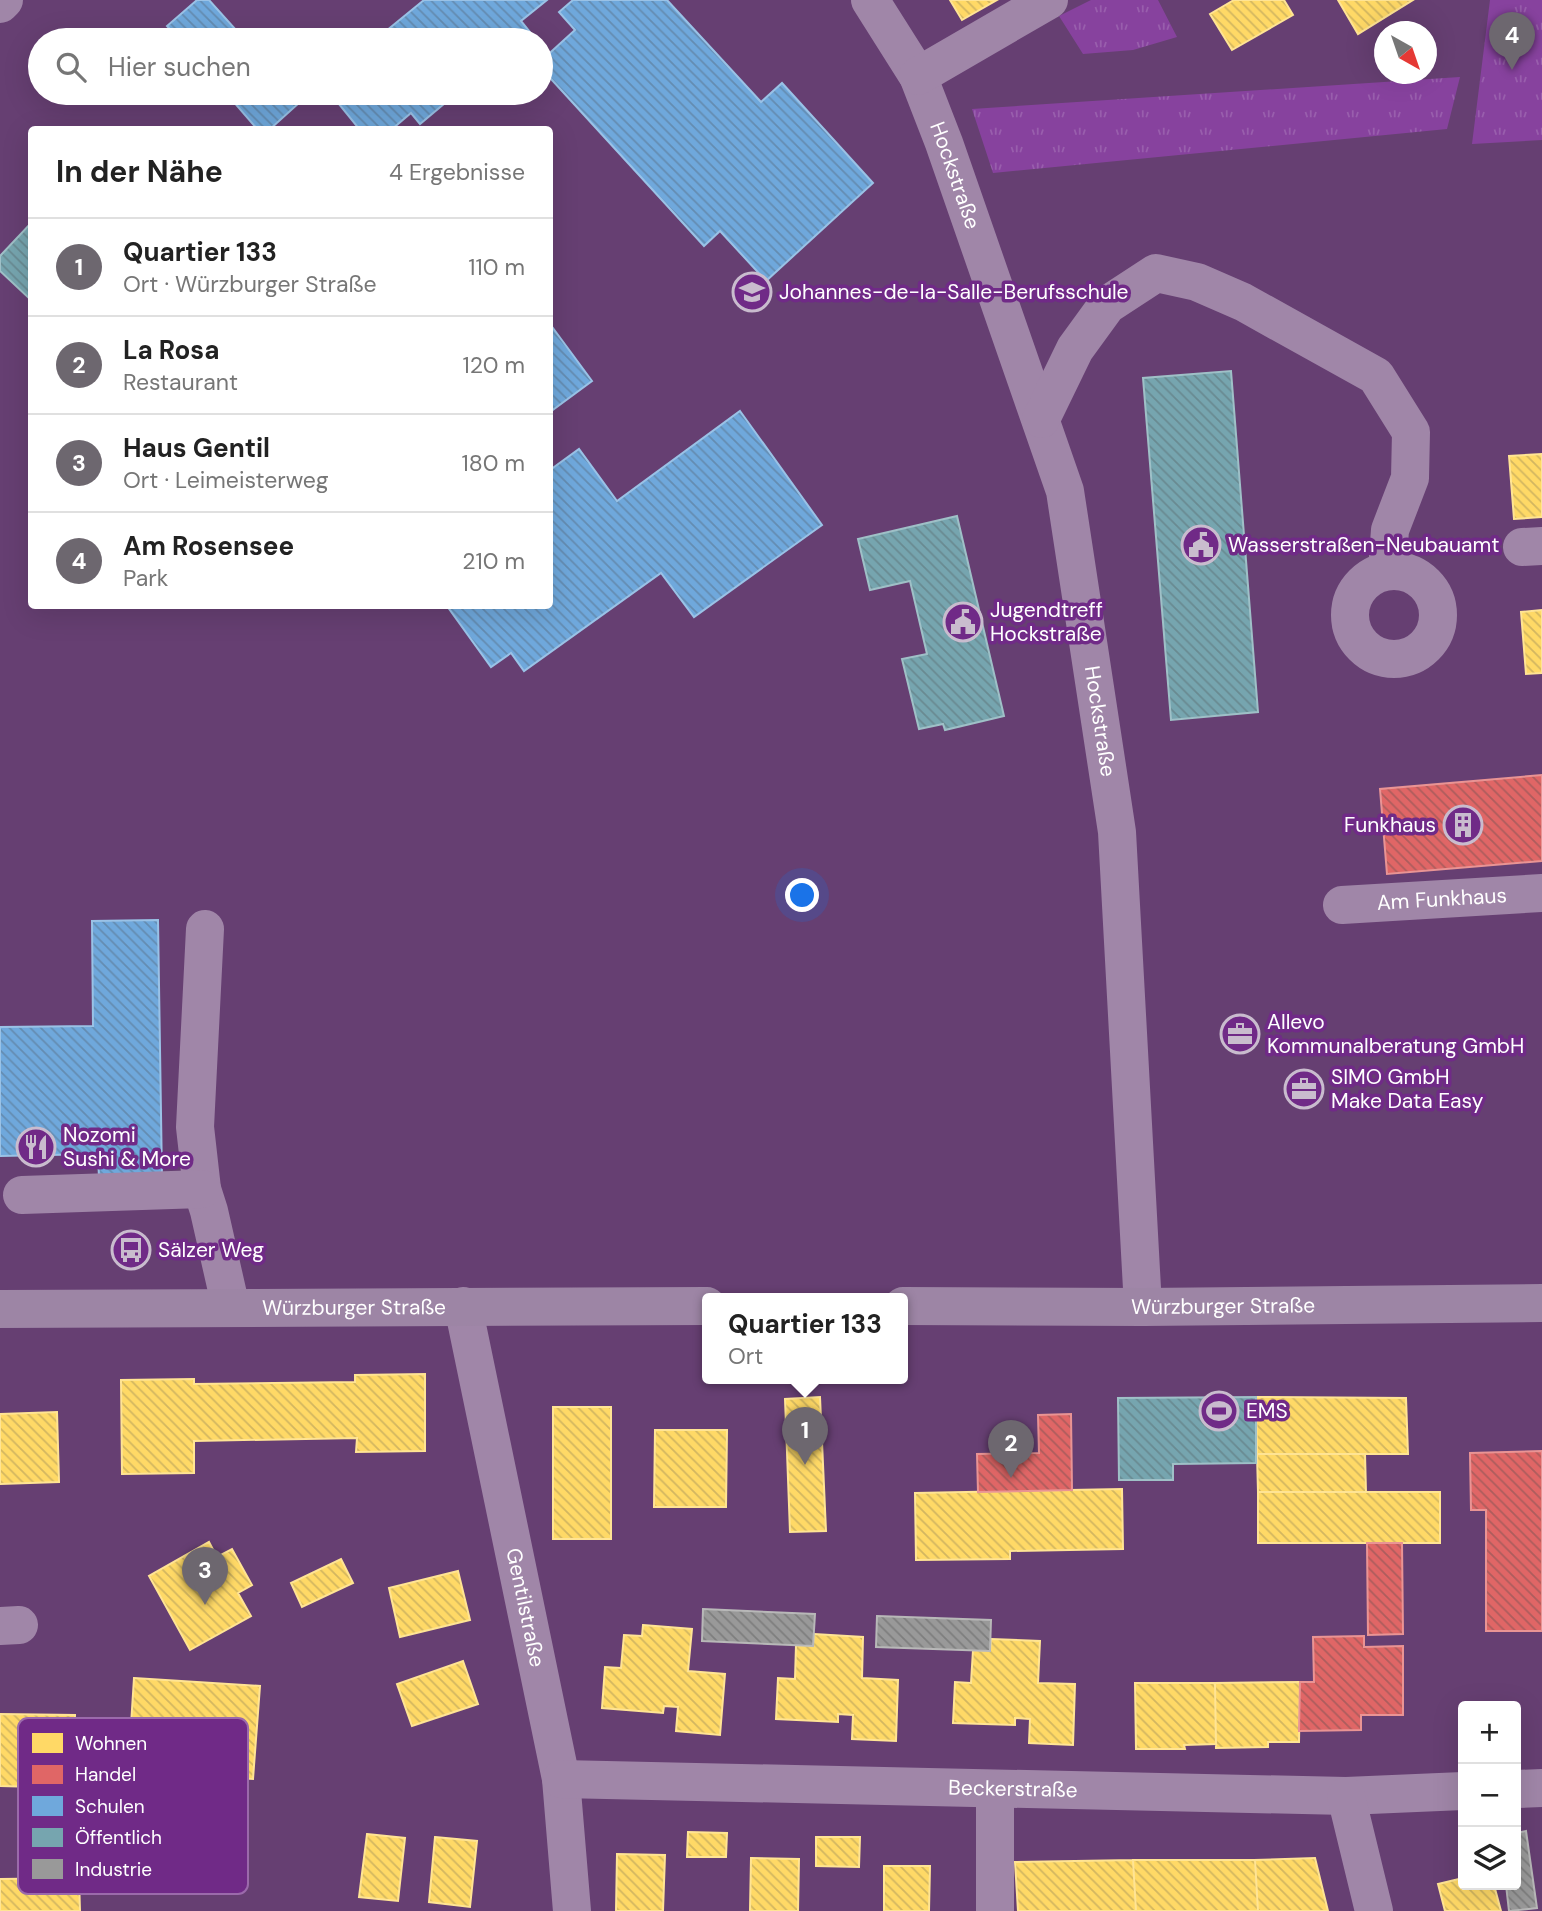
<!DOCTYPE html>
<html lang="de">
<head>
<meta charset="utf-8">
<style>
  :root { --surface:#fff; --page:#f2f2f2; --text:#222; --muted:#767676; --line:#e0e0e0; --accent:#6d676f }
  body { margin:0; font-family:"DM Sans",sans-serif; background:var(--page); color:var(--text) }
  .controls { position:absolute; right:21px; bottom:21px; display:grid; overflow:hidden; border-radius:7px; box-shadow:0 7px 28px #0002 }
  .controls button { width:63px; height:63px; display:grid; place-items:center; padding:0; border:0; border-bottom:2px solid var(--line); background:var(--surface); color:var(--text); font:35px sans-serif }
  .compass { position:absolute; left:1374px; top:21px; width:63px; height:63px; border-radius:50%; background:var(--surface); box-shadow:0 7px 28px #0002; rotate:140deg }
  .you { position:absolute; left:803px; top:896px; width:24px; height:24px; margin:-18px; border:5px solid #fff; border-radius:50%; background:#1a73e8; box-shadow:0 0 0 10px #1a73e833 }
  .badge { display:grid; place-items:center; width:46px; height:46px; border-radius:50%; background:var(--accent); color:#fff; font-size:23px; font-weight:700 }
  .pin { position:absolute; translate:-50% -58px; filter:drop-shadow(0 2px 4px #0008) }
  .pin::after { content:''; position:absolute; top:37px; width:24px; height:21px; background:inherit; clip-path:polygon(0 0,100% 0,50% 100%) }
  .popup { position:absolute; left:702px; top:1293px; width:206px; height:91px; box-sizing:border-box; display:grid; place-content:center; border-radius:7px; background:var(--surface); filter:drop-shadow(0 2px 5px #0005); font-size:23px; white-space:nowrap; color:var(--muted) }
  .popup b { font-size:26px; color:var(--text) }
  .popup::after { content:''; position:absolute; left:50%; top:100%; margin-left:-14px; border:14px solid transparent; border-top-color:var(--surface) }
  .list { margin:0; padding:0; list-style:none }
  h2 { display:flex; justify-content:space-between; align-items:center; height:91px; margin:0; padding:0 28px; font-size:30px }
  h2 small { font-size:23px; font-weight:400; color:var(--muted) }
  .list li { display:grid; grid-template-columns:46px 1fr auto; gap:21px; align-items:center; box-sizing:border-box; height:98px; padding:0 28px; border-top:2px solid var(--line) }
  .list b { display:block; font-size:26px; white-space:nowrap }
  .list p { margin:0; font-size:23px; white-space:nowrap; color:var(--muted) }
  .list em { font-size:23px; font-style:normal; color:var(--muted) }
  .icon { flex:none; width:38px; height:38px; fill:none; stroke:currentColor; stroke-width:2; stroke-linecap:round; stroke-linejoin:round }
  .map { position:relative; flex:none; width:1542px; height:1911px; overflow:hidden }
  .search { position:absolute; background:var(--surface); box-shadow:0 7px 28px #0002; left:28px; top:28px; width:525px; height:77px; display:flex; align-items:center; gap:18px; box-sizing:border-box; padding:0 24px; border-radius:38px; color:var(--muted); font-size:26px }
  .panel { position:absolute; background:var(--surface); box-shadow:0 7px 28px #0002; left:28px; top:126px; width:525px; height:483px; border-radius:7px }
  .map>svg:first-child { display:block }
  .grass { fill:url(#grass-tufts) }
  .homes { fill:url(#homes-back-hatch); stroke:#ffe494; stroke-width:2 }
  .shops { fill:url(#shops-back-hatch); stroke:#e99494; stroke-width:2 }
  .schools { fill:url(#schools-back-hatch); stroke:#9ac2e6; stroke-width:2 }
  .public { fill:url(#public-back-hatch); stroke:#9fc0c7; stroke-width:2 }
  .industry { fill:url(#industry-back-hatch); stroke:#b8b8b8; stroke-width:2 }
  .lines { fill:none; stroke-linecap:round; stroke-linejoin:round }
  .minor { stroke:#a086a8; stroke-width:38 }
  .major { stroke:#9d85a5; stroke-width:38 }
  .labels { text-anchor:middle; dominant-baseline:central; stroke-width:7; stroke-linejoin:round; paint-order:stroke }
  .street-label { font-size:21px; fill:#fff; stroke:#702a87 }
  .poi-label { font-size:21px; fill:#fff; stroke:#702a87; text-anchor:start }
  .key { fill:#702a87; stroke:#9b6aab; stroke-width:2 }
  .key-label { font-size:19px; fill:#fff }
</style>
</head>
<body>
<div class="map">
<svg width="1542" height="1911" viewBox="0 0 1542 1911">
  <defs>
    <pattern id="grass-tufts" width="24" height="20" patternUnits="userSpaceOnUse" patternTransform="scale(1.75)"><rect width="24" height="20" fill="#87429e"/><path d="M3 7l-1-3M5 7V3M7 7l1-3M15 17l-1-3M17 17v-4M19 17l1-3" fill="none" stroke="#995ead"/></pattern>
    <pattern id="homes-back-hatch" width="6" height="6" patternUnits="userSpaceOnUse" patternTransform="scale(1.75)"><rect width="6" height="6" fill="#ffd966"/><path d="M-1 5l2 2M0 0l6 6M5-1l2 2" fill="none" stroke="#d2b660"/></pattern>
    <pattern id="shops-back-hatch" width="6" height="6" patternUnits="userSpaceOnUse" patternTransform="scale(1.75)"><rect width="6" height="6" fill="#e06666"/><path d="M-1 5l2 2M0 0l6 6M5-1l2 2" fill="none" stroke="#ac5d5d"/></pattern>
    <pattern id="schools-back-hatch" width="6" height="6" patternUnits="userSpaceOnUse" patternTransform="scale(1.75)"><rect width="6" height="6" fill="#6fa8dc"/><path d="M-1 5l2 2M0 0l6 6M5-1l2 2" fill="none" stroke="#648cb1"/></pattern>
    <pattern id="public-back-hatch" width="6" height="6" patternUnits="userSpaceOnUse" patternTransform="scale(1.75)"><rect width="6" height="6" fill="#76a5af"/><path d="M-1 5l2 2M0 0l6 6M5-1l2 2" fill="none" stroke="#698a91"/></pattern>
    <pattern id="industry-back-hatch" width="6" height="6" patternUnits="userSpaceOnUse" patternTransform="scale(1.75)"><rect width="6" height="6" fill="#999"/><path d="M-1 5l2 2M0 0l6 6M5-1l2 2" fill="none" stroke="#7e7e7e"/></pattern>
  </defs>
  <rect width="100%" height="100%" fill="#663f72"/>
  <!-- grass -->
  <path class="grass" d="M1091 0H1158L1177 37 1133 50 1083 54 1059 16Z
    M1490 0H1542V140L1472 144Z
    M1460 77 1447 129 993 173 972 109Z"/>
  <!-- homes -->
  <path class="homes" d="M950 0H997L962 20Z
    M1234 0H1284L1293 15 1232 50 1210 14Z
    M1338 0H1413L1358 34Z
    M1542 454V517L1514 519 1509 456Z
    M1542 610V673L1526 674 1521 612Z
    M425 1374V1451L356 1452 357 1438 194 1441V1473L122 1474 121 1380 194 1379V1384L355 1382V1375Z
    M820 1397 826 1531 790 1532 785 1399Z
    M1256 1397 1406 1398 1408 1454H1257Z
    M553 1407H611V1539H553Z
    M57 1412 59 1482 0 1484V1414Z
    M655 1430H727L726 1507H654Z
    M1257 1454H1365L1366 1492H1258Z
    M1122 1489 1123 1549 1010 1551V1559L916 1560 915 1493Z
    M1258 1492H1440V1543H1258Z
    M209 1542 217 1557 232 1549 252 1585 238 1593 251 1616 190 1650 149 1576Z
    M341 1559 353 1583 302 1607 291 1583Z
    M458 1571 470 1620 400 1637 389 1588Z
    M643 1625 692 1629 688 1671 725 1674 720 1735 676 1731 678 1707 664 1706 663 1713 602 1708 605 1667 621 1668 624 1635 642 1636Z
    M814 1634 863 1637 862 1678 898 1680 896 1741 852 1739 853 1715 838 1714V1722L776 1719 778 1678 795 1679 796 1645 813 1646Z
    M991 1639 1040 1641 1038 1683 1075 1684 1073 1745 1029 1743 1030 1719 1015 1718V1725L953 1723 955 1682 971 1683 973 1650 990 1651Z
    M463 1661 478 1704 412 1726 397 1684Z
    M134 1678 260 1686 253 1779 128 1772Z
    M1300 1682 1299 1742H1268V1747L1216 1748 1215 1683Z
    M1135 1683H1215L1216 1744 1184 1745 1185 1749H1136Z
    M0 1714 75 1715 73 1788 0 1786Z
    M688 1832 727 1833 726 1857H687Z
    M367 1834 405 1838 398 1901 359 1897Z
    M435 1837 477 1841 470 1907 429 1902Z
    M816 1837H860L859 1867 816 1866Z
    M617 1854 665 1855 663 1911H616Z
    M751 1858 799 1859 798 1911H750Z
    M1315 1858 1328 1911H1258L1255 1860Z
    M1133 1860H1255L1258 1911H1136Z
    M1133 1860 1136 1911H1018L1015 1862Z
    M884 1866H930L929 1911H884Z
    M79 1878 80 1911H0V1879Z
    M1463 1878V1885H1494L1501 1911H1445L1438 1884Z"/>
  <!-- shops -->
  <path class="shops" d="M1542 775V861L1387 874 1380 789Z
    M1071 1414 1072 1490 978 1492 977 1454 1039 1453 1038 1415Z
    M1542 1451V1631H1486V1510H1471L1470 1453Z
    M1367 1543H1402L1403 1634 1368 1635Z
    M1364 1636V1647L1403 1646V1715H1361V1730L1299 1731 1300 1682H1314L1313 1637Z"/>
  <!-- schools -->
  <path class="schools" d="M197 0H209L245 40H180L167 26Z
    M424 0H547L521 21 530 32 520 40H375Z
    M573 0H667L761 102 782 83 873 183 766 281 720 231 704 246 541 68V61L575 30 559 12Z
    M226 93H291L299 103 269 130H258Z
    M330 93H457L420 124 411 113 391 130H360Z
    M550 324 592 381 550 412Z
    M740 411 822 525 694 617 661 573 524 671 511 653 491 667 447 606H550V470L579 449 617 501Z
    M158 920 162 1178H99L98 1154 0 1156V1027L93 1026 92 921Z"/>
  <!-- public -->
  <path class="public" d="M32 222V301L0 271V256Z
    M1231 371 1258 712 1171 720 1143 378Z
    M957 516 1004 716 945 730 943 724 919 729 902 659 927 654 910 581 870 590 858 539Z
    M1256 1397V1463L1173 1464V1480H1119L1118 1398Z"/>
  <!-- industry -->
  <path class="industry" d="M703 1609 815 1614 813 1646 702 1641Z
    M877 1616 991 1620 990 1651 876 1647Z
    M1526 1831 1537 1908 1509 1911 1506 1885H1516V1833Z"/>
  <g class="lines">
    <!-- minor -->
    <g class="minor">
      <path id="s1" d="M870 0 918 76 944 143 1065 491 1117 832 1143 1307"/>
      <path d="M0 4 4 0"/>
      <path d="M918 76 1049 0"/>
      <path d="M1041 419 1075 349 1107 305 1156 273 1197 282 1243 302 1376 376 1411 432 1410 478 1390 530 1387 571"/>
      <path d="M1522 547 1542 546"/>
      <circle cx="1394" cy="615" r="44"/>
      <path id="s2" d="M1342 905 1542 893"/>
      <path d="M205 929 195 1127 202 1189 209 1211 231 1308"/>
      <path d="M22 1195 202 1189"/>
      <path id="s3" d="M463 1306 561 1779 572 1911"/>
      <path d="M0 1626 19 1625"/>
      <path id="s4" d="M561 1779 1346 1796 1463 1791"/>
      <path d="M1516 1789 1542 1788"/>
      <path d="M1346 1796 1374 1911"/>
      <path d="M995 1911V1789"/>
    </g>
    <!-- major -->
    <g class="major">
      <path id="s5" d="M903 1306 1143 1307 1542 1303"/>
      <path id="s6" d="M0 1309 707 1306"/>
    </g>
  </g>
  <!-- icons -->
  <defs>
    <symbol id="school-ring" viewBox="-11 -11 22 22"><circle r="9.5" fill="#702a87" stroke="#c9bcce" stroke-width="1.5"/><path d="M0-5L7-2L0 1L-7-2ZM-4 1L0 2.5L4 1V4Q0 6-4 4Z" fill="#c9bcce"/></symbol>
    <symbol id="civic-ring" viewBox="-11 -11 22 22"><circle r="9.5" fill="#702a87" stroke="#c9bcce" stroke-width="1.5"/><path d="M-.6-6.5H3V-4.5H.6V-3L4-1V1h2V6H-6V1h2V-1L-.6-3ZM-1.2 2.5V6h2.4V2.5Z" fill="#c9bcce"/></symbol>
    <symbol id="building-ring" viewBox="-11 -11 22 22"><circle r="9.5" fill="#702a87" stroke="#c9bcce" stroke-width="1.5"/><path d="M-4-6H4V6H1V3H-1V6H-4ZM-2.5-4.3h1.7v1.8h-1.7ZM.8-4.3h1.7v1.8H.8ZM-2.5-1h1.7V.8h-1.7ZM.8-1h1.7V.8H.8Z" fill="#c9bcce"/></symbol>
    <symbol id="office-ring" viewBox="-11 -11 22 22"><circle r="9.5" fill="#702a87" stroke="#c9bcce" stroke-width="1.5"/><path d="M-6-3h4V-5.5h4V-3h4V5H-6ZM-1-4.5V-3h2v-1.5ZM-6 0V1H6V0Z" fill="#c9bcce"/></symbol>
    <symbol id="restaurant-ring" viewBox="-11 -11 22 22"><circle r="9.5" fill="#702a87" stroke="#c9bcce" stroke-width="1.5"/><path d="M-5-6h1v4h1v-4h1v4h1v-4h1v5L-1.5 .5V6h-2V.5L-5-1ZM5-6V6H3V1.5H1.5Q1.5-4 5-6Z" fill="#c9bcce"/></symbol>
    <symbol id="bus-ring" viewBox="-11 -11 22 22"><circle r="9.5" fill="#702a87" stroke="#c9bcce" stroke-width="1.5"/><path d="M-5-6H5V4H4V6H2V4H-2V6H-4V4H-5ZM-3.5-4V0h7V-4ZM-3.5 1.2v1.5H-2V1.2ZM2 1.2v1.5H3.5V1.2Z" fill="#c9bcce"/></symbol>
    <symbol id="stadium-ring" viewBox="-11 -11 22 22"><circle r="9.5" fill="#702a87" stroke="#c9bcce" stroke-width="1.5"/><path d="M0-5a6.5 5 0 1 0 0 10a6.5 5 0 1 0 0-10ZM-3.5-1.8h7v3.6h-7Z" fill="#c9bcce"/></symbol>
  </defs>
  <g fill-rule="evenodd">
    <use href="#school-ring" x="730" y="270" width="44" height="44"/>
    <use href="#civic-ring" x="1179" y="523" width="44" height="44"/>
    <use href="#civic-ring" x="941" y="600" width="44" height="44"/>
    <use href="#building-ring" x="1441" y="803" width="44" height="44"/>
    <use href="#office-ring" x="1218" y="1012" width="44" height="44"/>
    <use href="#office-ring" x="1282" y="1067" width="44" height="44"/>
    <use href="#restaurant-ring" x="14" y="1125" width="44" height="44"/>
    <use href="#bus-ring" x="109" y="1228" width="44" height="44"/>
    <use href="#stadium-ring" x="1197" y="1389" width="44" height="44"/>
  </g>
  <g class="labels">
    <!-- street labels -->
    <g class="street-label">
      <text stroke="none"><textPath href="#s1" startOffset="196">Hockstraße</textPath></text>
      <text stroke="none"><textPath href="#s1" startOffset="763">Hockstraße</textPath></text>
      <text stroke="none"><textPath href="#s2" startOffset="100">Am Funkhaus</textPath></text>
      <text stroke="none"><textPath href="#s5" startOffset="320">Würzburger Straße</textPath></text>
      <text stroke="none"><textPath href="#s6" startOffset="354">Würzburger Straße</textPath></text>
      <text stroke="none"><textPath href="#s3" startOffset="308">Gentilstraße</textPath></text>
      <text stroke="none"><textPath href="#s4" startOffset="452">Beckerstraße</textPath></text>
    </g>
    <!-- poi labels -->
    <g class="poi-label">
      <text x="779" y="292">Johannes-de-la-Salle-Berufsschule</text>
      <text x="1228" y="545">Wasserstraßen-Neubauamt</text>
      <text x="990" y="610">Jugendtreff<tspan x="990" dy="24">Hockstraße</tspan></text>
      <text x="1436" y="825" text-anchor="end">Funkhaus</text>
      <text x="1267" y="1022">Allevo<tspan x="1267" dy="24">Kommunalberatung GmbH</tspan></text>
      <text x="1331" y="1077">SIMO GmbH<tspan x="1331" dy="24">Make Data Easy</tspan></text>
      <text x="63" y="1135">Nozomi<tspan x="63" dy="24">Sushi &amp; More</tspan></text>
      <text x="158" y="1250">Sälzer Weg</text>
      <text x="1246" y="1411">EMS</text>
    </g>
  </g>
  <!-- legend -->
  <rect x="18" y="1718" width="230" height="176" rx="10" class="key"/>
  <rect x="32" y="1733" width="31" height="20" fill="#ffd966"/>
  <rect x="32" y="1765" width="31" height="19" fill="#e06666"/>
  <rect x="32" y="1796" width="31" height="20" fill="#6fa8dc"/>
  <rect x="32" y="1828" width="31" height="19" fill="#76a5af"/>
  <rect x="32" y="1859" width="31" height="20" fill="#999"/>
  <g class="key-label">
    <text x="75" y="1750">Wohnen</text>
    <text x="75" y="1781">Handel</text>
    <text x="75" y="1813">Schulen</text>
    <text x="75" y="1844">Öffentlich</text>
    <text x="75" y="1876">Industrie</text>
  </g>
</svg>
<div class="controls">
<button>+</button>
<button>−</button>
<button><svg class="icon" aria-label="layers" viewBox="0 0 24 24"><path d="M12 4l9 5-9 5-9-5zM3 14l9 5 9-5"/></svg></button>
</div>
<svg class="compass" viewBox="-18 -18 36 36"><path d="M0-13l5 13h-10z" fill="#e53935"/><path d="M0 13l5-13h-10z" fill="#767676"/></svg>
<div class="you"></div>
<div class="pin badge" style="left:805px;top:1465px">1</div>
<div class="popup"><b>Quartier 133</b>Ort</div>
<div class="pin badge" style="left:1011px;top:1478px">2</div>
<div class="pin badge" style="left:205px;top:1605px">3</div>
<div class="pin badge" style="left:1512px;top:70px">4</div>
<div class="search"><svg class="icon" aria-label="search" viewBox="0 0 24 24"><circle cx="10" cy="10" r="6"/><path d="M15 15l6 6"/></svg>Hier suchen</div>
<section class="panel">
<h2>In der Nähe<small>4 Ergebnisse</small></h2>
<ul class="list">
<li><span class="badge">1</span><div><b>Quartier 133</b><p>Ort · Würzburger Straße</p></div><em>110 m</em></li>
<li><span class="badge">2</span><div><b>La Rosa</b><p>Restaurant</p></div><em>120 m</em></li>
<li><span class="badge">3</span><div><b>Haus Gentil</b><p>Ort · Leimeisterweg</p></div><em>180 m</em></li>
<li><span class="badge">4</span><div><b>Am Rosensee</b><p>Park</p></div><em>210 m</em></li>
</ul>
</section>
</div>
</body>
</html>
